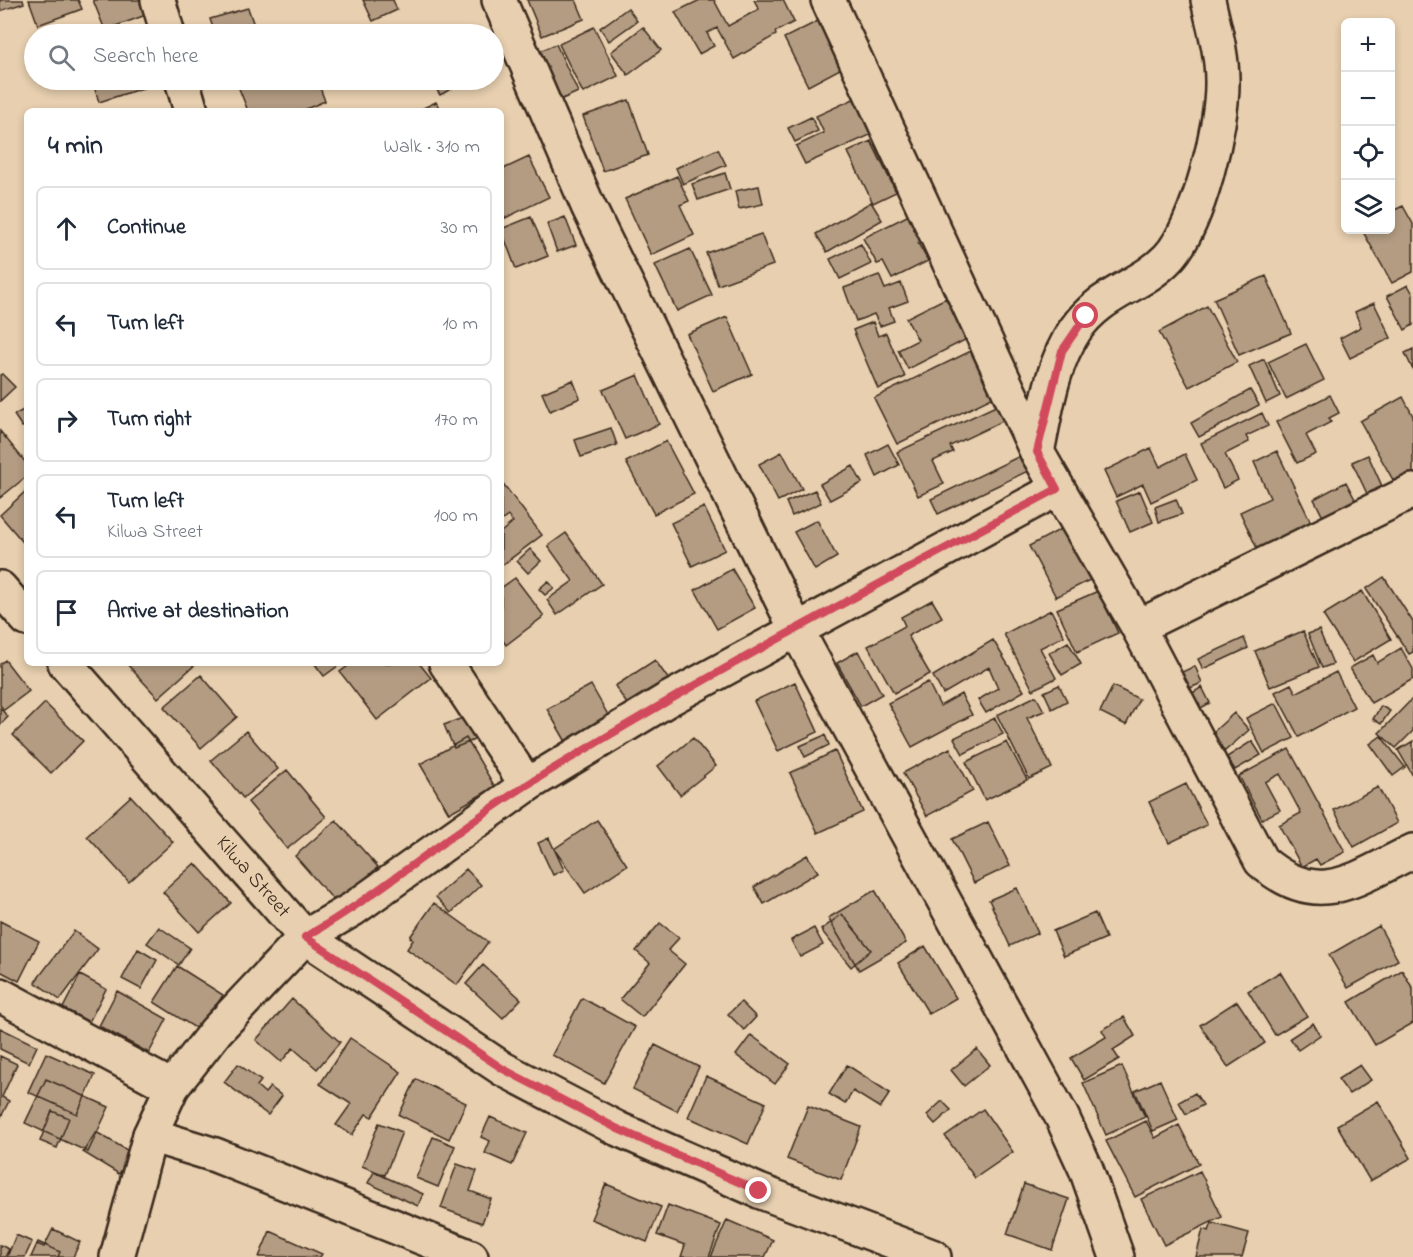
<!DOCTYPE html>
<html lang="en">
<head>
<meta charset="utf-8">
<style>
  :root { --surface:#fff; --page:#f6f6f7; --text:#1f2937; --muted:#747a83; --line:#e0e1e3 }
  body { margin:0; font-family:"Indie Flower",sans-serif; background:var(--page); color:var(--text) }
  .controls { position:absolute; right:18px; top:18px; display:grid; overflow:hidden; border-radius:9px; box-shadow:0 3px 9px #0003 }
  .controls button { width:54px; height:54px; display:grid; place-items:center; padding:0; border:0; border-bottom:2px solid var(--line); background:var(--surface); color:var(--text); font:30px sans-serif }
  .stop { position:absolute; width:18px; height:18px; margin:-14px; border:4px solid #d1495b; border-radius:50%; background:#fff }
  .stop.end { background:#d1495b; border-color:#fff; box-shadow:0 2px 6px #0008 }
  .list { margin:0; padding:0; list-style:none }
  h2 { display:flex; justify-content:space-between; align-items:center; height:78px; margin:0; padding:0 24px; font-size:26px }
  h2 small { font-size:20px; font-weight:400; color:var(--muted) }
  .list li { display:grid; grid-template-columns:39px 1fr auto; gap:18px; align-items:center; box-sizing:border-box; height:84px; margin:0 12px 12px; padding:0 12px; border:2px solid var(--line); border-radius:9px }
  .list b { display:block; font-size:22px; white-space:nowrap }
  .list p { margin:0; font-size:20px; white-space:nowrap; color:var(--muted) }
  .list em { font-size:20px; font-style:normal; color:var(--muted) }
  .icon { flex:none; width:33px; height:33px; fill:none; stroke:currentColor; stroke-width:2; stroke-linecap:round; stroke-linejoin:round }
  .map { position:relative; flex:none; width:1413px; height:1257px; overflow:hidden }
  .search { position:absolute; background:var(--surface); box-shadow:0 3px 9px #0003; left:24px; top:24px; width:480px; height:66px; display:flex; align-items:center; gap:15px; box-sizing:border-box; padding:0 21px; border-radius:33px; color:var(--muted); font-size:22px }
  .panel { position:absolute; background:var(--surface); box-shadow:0 3px 9px #0003; left:24px; top:108px; width:480px; height:558px; border-radius:9px }
  .map>svg:first-child { display:block }
  .building { fill:#b39c82; stroke:#3b2a1e; stroke-width:1.5 }
  .lines { fill:none; stroke-linecap:round; stroke-linejoin:round }
  .minor-casing { stroke:#3b2a1e; stroke-width:38 }
  .minor { stroke:#e7cfaf; stroke-width:33 }
  .route { stroke:#d1495b; stroke-width:8 }
  .labels { text-anchor:middle; dominant-baseline:central; stroke-width:4.5; stroke-linejoin:round; paint-order:stroke }
  .street-label { font-size:21px; fill:#3b2a1e; stroke:#e7cfaf }
</style>
</head>
<body>
<div class="map">
<svg width="1413" height="1257" viewBox="0 0 1413 1257">
  <rect width="100%" height="100%" fill="#e7cfaf"/>
  <filter id="ink" filterUnits="userSpaceOnUse"><feTurbulence type="fractalNoise" baseFrequency=".0167" numOctaves="2"/><feDisplacementMap in="SourceGraphic" scale="12" xChannelSelector="R" yChannelSelector="G"/><feConvolveMatrix kernelMatrix="1 2 1 2 8 2 1 2 1" color-interpolation-filters="sRGB"/></filter>
  <g filter="url(#ink)">
    <!-- building -->
    <path class="building" d="M0 0H23L24 3 0 11Z
      M29 0H78L82 9 38 25Z
      M93 0H149L154 12 105 30Z
      M363 0H393L397 10 373 21Z
      M527 0H576L584 19 542 36Z
      M700 0H714L728 26 759 9 754 0H783L794 22 775 32 776 35 734 59 717 28 707 33 714 46 699 54 675 12Z
      M248 8 257 34H215L210 19Z
      M628 8 637 21 609 41 600 28Z
      M818 21 842 68 808 86 784 38Z
      M594 27 618 76 583 93 559 44Z
      M643 27 661 50 628 75 611 52Z
      M556 44 578 92 560 100 538 52Z
      M92 80H168L99 102Z
      M255 80H317L325 101 301 111H248L238 86Z
      M431 80H462L464 82 440 95Z
      M860 96 877 132 805 164 796 146 824 133 816 116Z
      M629 100 648 155 603 171 583 116Z
      M436 102 441 111H417Z
      M811 117 818 131 795 142 788 128Z
      M871 141 896 192 873 203 848 152Z
      M718 149 726 165 683 184 676 168Z
      M529 157 549 197 501 220V170Z
      M725 173 730 189 698 200 692 184Z
      M677 176 689 201 680 205 694 235 651 255 625 199Z
      M759 186 763 204 739 209 735 191Z
      M871 202 882 220 827 252 816 234Z
      M1403 206 1413 224V272L1392 283 1362 230H1390V212Z
      M911 214 925 240 918 243 928 261 892 279 883 262 877 264 863 238Z
      M531 217 548 256 516 269 501 229Z
      M565 217 576 245 557 252 547 224Z
      M761 234 773 265 718 285 706 253Z
      M861 244 871 264 840 279 830 259Z
      M690 249 712 295 677 311 655 265Z
      M879 275 885 289 901 283 908 301 889 308 894 321 880 326 874 314 856 321 844 288Z
      M1266 276 1291 333 1239 355 1214 299Z
      M1408 285 1413 294V325L1405 330 1387 296Z
      M946 298 967 339 908 369 898 350 918 340 906 318Z
      M1374 303 1391 338 1350 358 1340 338 1361 327 1355 312Z
      M1207 306 1237 362 1189 387 1159 332Z
      M727 317 752 374 713 391 687 334Z
      M873 322 878 336 886 333 905 377 878 389 853 330Z
      M1306 344 1324 380 1286 399 1268 362Z
      M1413 349V370L1405 353Z
      M973 350 996 396 897 444 874 398Z
      M1264 359 1280 396 1266 403 1249 366Z
      M2 374 15 387 0 401V375Z
      M638 375 659 424 625 439 603 390Z
      M573 380 580 398 550 411 542 393Z
      M1250 390 1259 405 1199 437 1191 423Z
      M1330 395 1339 413 1329 418 1331 422 1306 435 1316 454 1297 463 1276 422Z
      M1403 397 1413 416V478L1397 487 1360 421Z
      M1000 404 1007 419 950 446 953 452 933 461 944 484 918 496 897 452Z
      M27 408V424L22 427 14 415Z
      M1262 413 1268 426 1246 436 1249 442 1225 454 1238 480 1223 488 1201 443Z
      M611 428 617 445 581 457 575 440Z
      M0 431 27 464V476L0 498Z
      M666 441 694 494 654 514 626 462Z
      M888 444 899 465 877 477 867 455Z
      M1151 448 1160 467 1185 454 1197 480 1151 502 1143 484 1116 497 1104 471Z
      M1277 451 1316 533 1262 559 1240 512 1270 498 1254 462Z
      M782 452 802 489 778 501 759 464Z
      M1022 455 1030 470 938 514 931 499Z
      M1368 455 1386 495 1371 502 1352 462Z
      M853 466 862 483 830 500 820 484Z
      M501 481 542 535 501 566V532L513 522 508 516 501 521Z
      M1346 482 1359 507 1326 523 1314 499Z
      M27 490V547L0 515Z
      M815 490 821 503 792 516 786 502Z
      M1140 491 1153 522 1130 532 1116 501Z
      M1176 499 1182 514 1159 522 1155 507Z
      M704 507 725 550 692 566 671 523Z
      M817 520 837 557 815 570 794 532Z
      M1063 528 1090 580 1056 597 1029 546Z
      M566 533 602 584 557 615 547 600 573 581 548 546Z
      M530 549 541 561 528 573 517 561Z
      M732 569 755 608 717 629 695 590Z
      M1384 577 1413 622V652L1409 654 1366 589Z
      M515 578 544 616 506 645 501 638V588Z
      M548 581 554 588 545 595 539 589Z
      M1098 591 1118 633 1077 652 1057 609Z
      M1362 591 1391 639 1353 662 1323 615Z
      M932 600 942 617 908 636 930 674 894 693 868 646 905 626 901 617Z
      M1051 610 1064 636 1040 648 1056 678 1033 690 1004 634Z
      M1319 630 1333 664 1322 668 1308 634Z
      M1303 631 1319 667 1270 687 1255 651Z
      M1244 638 1248 648 1203 669 1198 659Z
      M993 640 1024 691 986 713 978 700 998 688 989 667 943 694 933 676Z
      M1068 642 1081 664 1062 675 1049 653Z
      M1401 648 1413 669V679L1371 703 1350 668 1373 655 1377 663Z
      M858 651 882 694 861 706 837 663Z
      M5 660 29 691 4 710 0 705V664Z
      M655 660 669 680 629 707 615 686Z
      M126 663H197L158 698Z
      M314 663H342L324 676Z
      M352 663H419L431 678 377 720 340 672Z
      M1195 666 1202 683 1190 688 1182 672Z
      M1336 672 1354 707 1299 737 1275 692 1291 684 1296 693Z
      M201 675 237 717 201 748 164 707Z
      M795 682 818 732 778 751 754 701Z
      M928 682 940 706 961 694 972 715 912 747 888 703Z
      M591 685 612 722 569 747 547 709Z
      M1059 685 1067 701 1052 709 1044 692Z
      M1113 686 1139 699 1126 725 1100 712Z
      M1202 687 1210 703 1199 709 1191 694Z
      M1036 696 1044 711 1027 718 1052 768 1029 779 997 715Z
      M1413 698V731L1396 748 1379 733Z
      M45 703 83 741 51 773 13 735Z
      M1276 703 1294 738 1264 753 1246 718Z
      M1381 706 1390 711 1381 724 1373 719Z
      M0 708 8 717 0 725Z
      M1234 713 1249 730 1225 751 1210 735Z
      M465 717 474 740 454 748 444 725Z
      M995 718 1003 734 963 754 954 738Z
      M246 731 278 769 243 798 211 760Z
      M825 735 829 745 805 757 800 746Z
      M1381 736 1405 767 1393 776 1370 744Z
      M466 738 495 787 449 813 420 764Z
      M693 738 716 766 680 795 658 766Z
      M1252 741 1261 755 1235 770 1227 757Z
      M1413 741V776L1398 750Z
      M1007 742 1027 780 985 800 966 762Z
      M950 748 973 791 927 816 903 773Z
      M1289 749 1345 852 1320 865 1316 859 1302 867 1279 825 1301 813 1280 774 1265 782 1280 810 1262 819 1239 776Z
      M835 751 863 812 818 833 790 773Z
      M287 770 326 817 287 849 248 802Z
      M1186 784 1207 825 1169 843 1149 802Z
      M1378 787 1397 823 1354 847 1334 810Z
      M131 796 173 842 129 882 87 836Z
      M336 820 378 867 337 904 295 856Z
      M597 820 627 865 585 893 554 849Z
      M988 822 1010 866 974 883 952 839Z
      M549 838 564 870 553 875 538 843Z
      M807 855 818 872 764 904 754 887Z
      M195 863 231 903 199 932 163 892Z
      M466 869 481 885 451 913 436 897Z
      M1017 888 1038 933 1010 946 989 900Z
      M875 890 906 943 859 970 828 918Z
      M434 903 488 942 457 985 407 949 413 940 410 937Z
      M1095 913 1106 938 1064 956 1053 931Z
      M842 914 871 950 851 967 821 930Z
      M0 921 39 941 19 981 0 971Z
      M660 923 679 938 668 950 685 964 642 1017 620 999 650 963 636 951Z
      M1379 926 1398 960 1348 988 1329 955Z
      M159 927 190 948 179 965 147 943Z
      M814 928 823 945 800 957 791 940Z
      M74 931 98 949 60 1000 35 982Z
      M925 946 956 998 929 1014 898 963Z
      M138 949 157 960 141 989 122 979Z
      M483 965 521 999 503 1018 466 984Z
      M177 966 223 995 200 1031 154 1002Z
      M1402 970 1413 989V1023L1375 1045 1349 1002Z
      M1280 972 1307 1016 1275 1035 1248 991Z
      M80 975 106 989 89 1022 63 1008Z
      M117 991 167 1019 149 1053 99 1026Z
      M582 998 635 1027 604 1083 552 1055Z
      M292 999 340 1042 317 1069 293 1048 281 1062 256 1040Z
      M1237 1001 1265 1043 1228 1067 1200 1025Z
      M741 1002 756 1017 744 1030 728 1014Z
      M1124 1017 1135 1036 1113 1050 1119 1059 1084 1080 1071 1058 1106 1037 1102 1030Z
      M1313 1023 1320 1035 1298 1050 1290 1038Z
      M0 1028 37 1046 29 1063 0 1049Z
      M751 1035 790 1064 775 1084 736 1055Z
      M350 1038 401 1072 372 1117 366 1114 352 1135 336 1125 351 1104 320 1084Z
      M655 1045 699 1067 677 1111 633 1089Z
      M977 1049 990 1065 964 1086 951 1070Z
      M46 1053 95 1075 77 1114 28 1092Z
      M0 1056 17 1064 2 1097 9 1101 0 1119Z
      M238 1064 261 1081 257 1086 265 1093 270 1087 282 1096 268 1115 224 1082Z
      M847 1065 890 1093 880 1108 853 1091 845 1104 829 1094Z
      M1360 1065 1371 1080 1349 1094 1338 1079Z
      M1122 1066 1145 1117 1106 1135 1083 1083Z
      M706 1076 766 1103 748 1144 688 1117Z
      M46 1079 109 1107 88 1152 25 1123Z
      M416 1079 466 1103 449 1139 399 1115Z
      M1160 1080 1178 1120 1153 1131 1135 1091Z
      M1195 1093 1203 1105 1186 1114 1179 1102Z
      M942 1101 951 1110 935 1124 927 1115Z
      M1378 1101 1411 1158 1370 1181 1337 1125Z
      M808 1106 861 1127 841 1180 787 1159Z
      M983 1109 1013 1152 975 1178 945 1136Z
      M52 1111 69 1118 57 1148 40 1141Z
      M490 1117 527 1133 512 1165 485 1153 490 1141 481 1137Z
      M1146 1121 1155 1138 1179 1125 1199 1164 1135 1197 1106 1141Z
      M379 1123 402 1132 385 1175 362 1166Z
      M96 1132 132 1153 119 1174 83 1152Z
      M433 1137 455 1146 438 1187 416 1178Z
      M457 1164 477 1171 470 1191 491 1199 482 1223 441 1208Z
      M1200 1171 1222 1217 1164 1245 1141 1199Z
      M374 1172 423 1194 418 1206 368 1183Z
      M606 1184 661 1207 647 1242 591 1219Z
      M1024 1184 1069 1199 1052 1250 1007 1234Z
      M668 1205 721 1225 709 1257H681L685 1245 657 1235Z
      M727 1220 773 1240 765 1257H711Z
      M1212 1223 1249 1233 1242 1257H1196L1203 1229 1209 1231Z
      M53 1229 80 1242 73 1257H31L37 1244 44 1247Z
      M270 1231 322 1254 320 1257H259Z
      M16 1235 32 1242 25 1257H7Z
      M38 1242 60 1252 58 1257H31Z
      M0 1245 9 1249 5 1257H0Z"/>
    <g class="lines">
      <defs>
        <g id="minor">
          <path d="M158 0 168 34"/>
          <path d="M499 0 588 206 796 629 1062 1117 1086 1169 1117 1257"/>
          <path d="M828 0 1037 452 1138 627 1261 861C1318 911 1355 879 1413 851"/>
          <path d="M182 80 191 111"/>
          <path d="M1037 452C1046 411 1051 366 1075 330 1102 291 1139 288 1168 258 1198 227 1223 124 1222 81 1222 53 1214 27 1208 0"/>
          <path d="M0 588 27 619"/>
          <path d="M1138 627 1413 491"/>
          <path id="s1" d="M65 663 305 937 503 1069 618 1129 759 1191 934 1257"/>
          <path d="M446 663 527 785"/>
          <path d="M0 995 172 1087"/>
          <path d="M150 1135 215 1155 471 1257"/>
          <path d="M117 1257 150 1135 172 1087 216 1031 305 937 353 909 527 785 667 700 1057 489"/>
        </g>
      </defs>
      <!-- minor casing -->
      <use href="#minor" class="minor-casing"/>
      <!-- minor -->
      <use href="#minor" class="minor"/>
    </g>
  </g>
  <g class="lines" filter="url(#ink)">
    <!-- route -->
    <path class="route" d="M759 1191 618 1129 503 1069 305 937C384 892 452 831 530 783 701 677 879 584 1057 489L1037 452 1062 351 1086 316"/>
  </g>
  <g class="labels">
    <!-- street labels -->
    <g class="street-label">
      <text stroke="none"><textPath href="#s1" startOffset="285">Kilwa Street</textPath></text>
    </g>
  </g>
</svg>
<div class="controls">
<button>+</button>
<button>−</button>
<button><svg class="icon" aria-label="locate" viewBox="0 0 24 24"><circle cx="12" cy="12" r="6"/><path d="M12 2v4M12 18v4M2 12h4M18 12h4"/></svg></button>
<button><svg class="icon" aria-label="layers" viewBox="0 0 24 24"><path d="M12 4l9 5-9 5-9-5zM3 14l9 5 9-5"/></svg></button>
</div>
<div class="stop" style="left:1086px;top:316px"></div>
<div class="stop end" style="left:759px;top:1191px"></div>
<div class="search"><svg class="icon" aria-label="search" viewBox="0 0 24 24"><circle cx="10" cy="10" r="6"/><path d="M15 15l6 6"/></svg>Search here</div>
<section class="panel">
<h2>4 min<small>Walk · 310 m</small></h2>
<ul class="list">
<li><svg class="icon" aria-label="ahead" viewBox="0 0 24 24"><path d="M12 20V5M6 11l6-6 6 6"/></svg><div><b>Continue</b></div><em>30 m</em></li>
<li><svg class="icon" aria-label="left" viewBox="0 0 24 24"><path d="M17 20v-9H6M10 6l-5 5 5 5"/></svg><div><b>Turn left</b></div><em>10 m</em></li>
<li><svg class="icon" aria-label="right" viewBox="0 0 24 24"><path d="M7 20v-9h11M14 6l5 5-5 5"/></svg><div><b>Turn right</b></div><em>170 m</em></li>
<li><svg class="icon" aria-label="left" viewBox="0 0 24 24"><path d="M17 20v-9H6M10 6l-5 5 5 5"/></svg><div><b>Turn left</b><p>Kilwa Street</p></div><em>100 m</em></li>
<li><svg class="icon" aria-label="arrive" viewBox="0 0 24 24"><path d="M6 21V4h12l-3 4 3 4H6"/></svg><div><b>Arrive at destination</b></div></li>
</ul>
</section>
</div>
</body>
</html>
